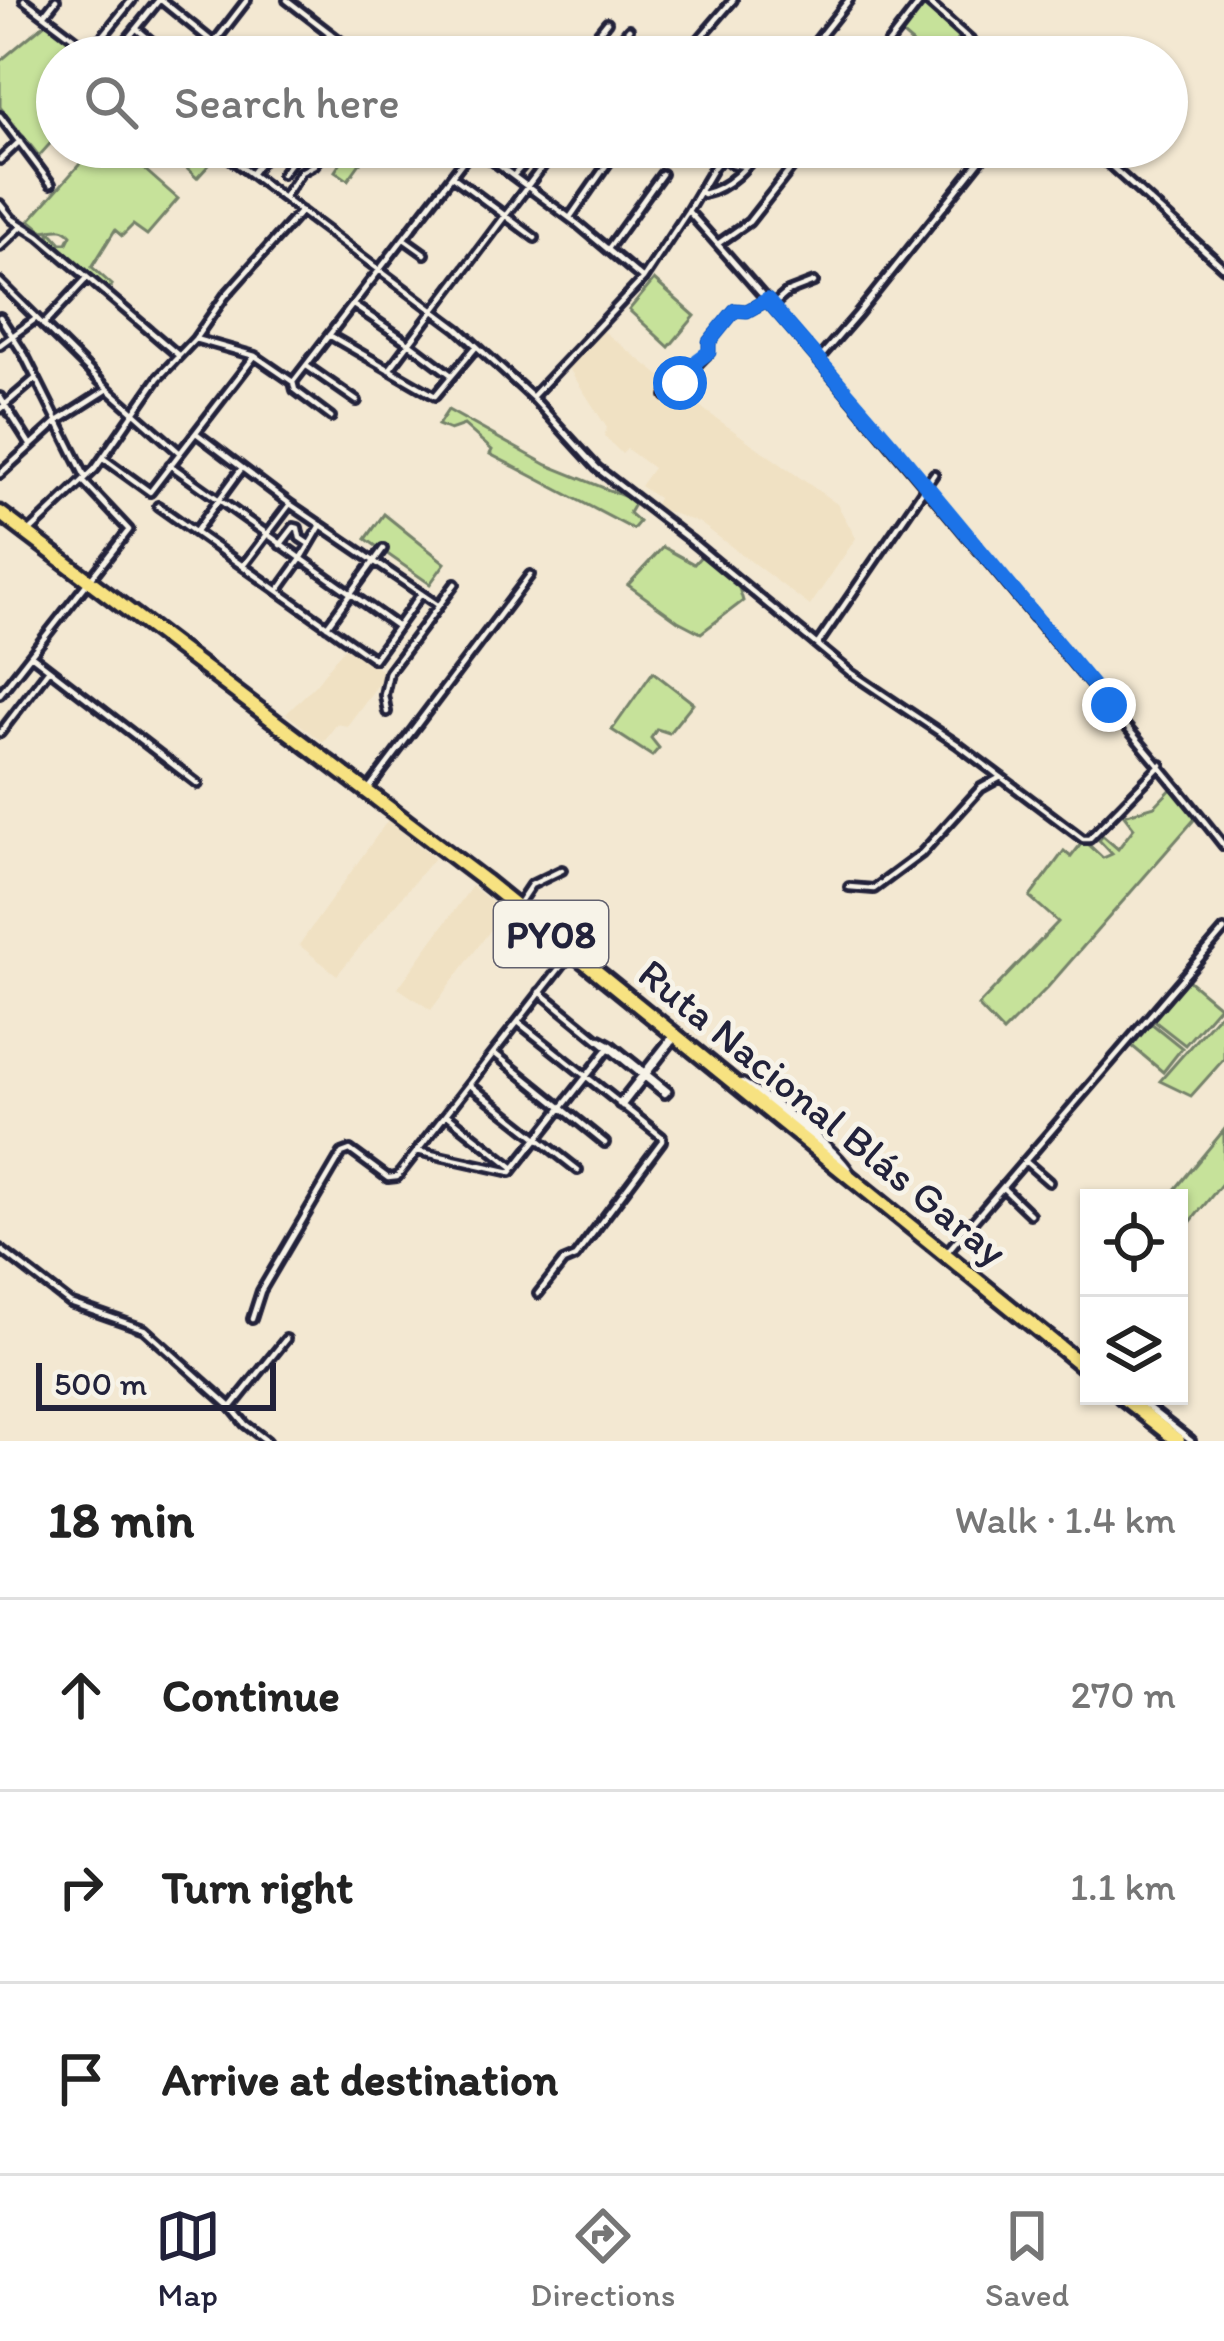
<!DOCTYPE html>
<html lang="en">
<head>
<meta charset="utf-8">
<style>
  :root { --surface:#fff; --page:#f2f2f2; --text:#222; --muted:#767676; --line:#e0e0e0; --accent:#22223b }
  body { margin:0; font-family:Itim,sans-serif; background:var(--page); color:var(--text) }
  .controls { position:absolute; right:36px; bottom:36px; display:grid; overflow:hidden; border-radius:0px; box-shadow:0 3px 9px #0004 }
  .controls button { width:108px; height:108px; display:grid; place-items:center; padding:0; border:0; border-bottom:3px solid var(--line); background:var(--surface); color:var(--text); font:60px sans-serif }
  .scale { position:absolute; left:36px; bottom:30px; width:240px; box-sizing:border-box; padding-left:12px; border:6px solid #22223b; border-top:0; font-size:33px; line-height:42px; white-space:nowrap; color:#22223b; -webkit-text-stroke:9px #f7f3e8; paint-order:stroke }
  .stop { position:absolute; width:36px; height:36px; margin:-27px; border:9px solid #1a73e8; border-radius:50%; background:#fff }
  .stop.end { background:#1a73e8; border-color:#fff; box-shadow:0 3px 12px #0008 }
  .list { margin:0; padding:0; list-style:none }
  h2 { display:flex; justify-content:space-between; align-items:center; height:156px; margin:0; padding:0 48px; font-size:51px }
  h2 small { font-size:39px; font-weight:400; color:var(--muted) }
  .list li { display:grid; grid-template-columns:78px 1fr auto; gap:36px; align-items:center; box-sizing:border-box; height:192px; padding:0 48px; border-top:3px solid var(--line) }
  .list b { display:block; font-size:45px; white-space:nowrap }
  .list em { font-size:39px; font-style:normal; color:var(--muted) }
  .icon { flex:none; width:66px; height:66px; fill:none; stroke:currentColor; stroke-width:2; stroke-linecap:round; stroke-linejoin:round }
  .map { position:relative; flex:none; width:1224px; height:1441px; overflow:hidden }
  .search { position:absolute; background:var(--surface); box-shadow:0 3px 9px #0004; left:36px; right:36px; top:36px; height:132px; display:flex; align-items:center; gap:30px; box-sizing:border-box; padding:0 42px; border-radius:66px; color:var(--muted); font-size:45px }
  .sheet { height:732px; background:var(--surface) }
  nav { display:flex; justify-content:space-around; align-items:center; box-sizing:border-box; height:168px; border-top:3px solid var(--line); background:var(--surface); font-size:33px; color:var(--muted) }
  nav a { display:grid; justify-items:center; gap:6px }
  nav .on { color:var(--accent) }
  .map>svg:first-child { display:block }
  .built { fill:#f0e1c3 }
  .green { fill:#c6e29a; stroke:#74826a; stroke-width:3 }
  .lines { fill:none; stroke-linecap:round; stroke-linejoin:round }
  .minor-casing { stroke:#22223b; stroke-width:14 }
  .tertiary-casing { stroke:#22223b; stroke-width:16 }
  .trunk-casing { stroke:#22223b; stroke-width:21 }
  .minor { stroke:#f7f3e8; stroke-width:4.5 }
  .tertiary { stroke:#f7f3e8; stroke-width:8 }
  .trunk { stroke:#f7e281; stroke-width:12 }
  .route { stroke:#1a73e8; stroke-width:15 }
  .labels { text-anchor:middle; dominant-baseline:central; stroke-width:10; stroke-linejoin:round; paint-order:stroke }
  .shield { fill:#f7f3e8; stroke:#62616f; stroke-width:3 }
  .shield-label { font-size:39px; font-weight:bold; fill:#22223b }
  .street-label { font-size:42px; fill:#22223b; stroke:#f7f3e8 }
</style>
</head>
<body>
<div class="map">
<svg width="1224" height="1441" viewBox="0 0 1224 1441">
  <rect width="100%" height="100%" fill="#f3e8d2"/>
  <filter id="ink" filterUnits="userSpaceOnUse"><feTurbulence type="fractalNoise" baseFrequency=".00833" numOctaves="2"/><feDisplacementMap in="SourceGraphic" scale="24" xChannelSelector="R" yChannelSelector="G"/><feConvolveMatrix kernelMatrix="1 2 1 2 8 2 1 2 1" color-interpolation-filters="sRGB"/></filter>
  <g filter="url(#ink)">
    <!-- built -->
    <path class="built" d="M602 330 696 404 837 504 856 538 810 606 700 523 654 507 658 498 640 486 653 468 627 449 622 454 604 436 607 428 568 367Z
      M347 644 386 674 347 726 337 724 323 742 286 714 316 684Z
      M388 820 434 858 337 975 299 945Z
      M472 886 504 912 431 1010 398 988Z"/>
    <!-- green -->
    <path class="green" d="M920 1 961 36 944 57H901L912 43 898 31Z
      M47 22 92 57H57V136L39 156 0 107V61Z
      M95 147H162L143 168 178 199 147 235 133 225 122 236 115 230 92 267 112 285 108 290 50 238 49 233H52L61 243H67L71 235C62 225 55 230 43 231L30 220Z
      M164 147H212L220 153 197 178Z
      M351 147H380L363 159 348 180 335 171Z
      M654 280 695 316 669 347 629 310Z
      M448 410 547 465 636 501 629 513 639 522 633 529 490 454 492 450 464 425 450 430 438 425Z
      M384 514 445 563 430 584 366 539Z
      M663 547 694 564 703 554 737 581 743 601 701 633 678 621 628 585Z
      M653 672 693 703 669 733 657 729 651 738 659 748 652 756 612 730Z
      M1177 783 1200 813 1048 987 1003 1032 978 1006 1058 922 1030 897 1064 851 1071 857 1081 844 1087 843 1103 858 1112 854 1099 840 1103 836 1118 849 1134 828 1124 815 1155 806Z
      M1188 980 1219 1006 1185 1045 1153 1020Z
      M1224 1008V1059L1191 1096 1160 1081Z
      M1151 1023 1182 1048 1163 1072 1132 1046Z
      M1224 1130V1181L1179 1236V1198H1168Z"/>
    <g class="lines">
      <defs>
        <path id="minor" d="M24 0 99 57
          M161 0 214 43
          M287 0 361 57
          M925 0 989 57
          M45 14 56 0
          M138 30 170 57
          M91 51 132 0
          M113 57 159 0
          M203 57 247 0
          M311 57 330 33
          M579 57 607 22
          M607 57 629 29
          M684 57 733 0
          M804 57 849 0
          M878 57 922 0
          M0 116 51 184
          M215 147 458 329 532 397 597 468 690 540 851 673 957 744 1083 839H1089L1161 765
          M474 147 579 225 643 279
          M1090 147 1224 268
          M723 157 732 164 744 166
          M230 158 239 147
          M0 160 20 141
          M497 164 510 147
          M251 174 272 147
          M282 174 302 147
          M452 176 535 238
          M513 176 539 147
          M700 191 703 194C729 188 746 168 762 147
          M283 198 301 172 314 165 329 147
          M0 204 12 219 39 236 178 355
          M688 211 714 167 731 147
          M571 216 619 147
          M404 239 425 254
          M719 243 749 222 808 147
          M0 247 21 227
          M608 249 662 174
          M0 282 108 389 180 453
          M353 305 409 343 450 374
          M772 306 788 292 814 282
          M0 317 25 356 85 476
          M43 325 87 278
          M329 335 435 396 476 347
          M195 339 255 356 293 382 474 147
          M0 345 34 320
          M818 360 858 314 991 147
          M308 367 357 401
          M389 370 557 147
          M293 382 295 390 331 417
          M666 396C682 382 695 366 709 352V342L735 310 747 311 767 300
          M0 397 31 446
          M532 397 643 279 688 211C804 340 915 474 1026 607 1092 687 1160 764 1224 846
          M0 409 36 378
          M196 433 290 504 438 605
          M103 458 150 492 254 357
          M170 465 395 625
          M0 474 58 421 108 389
          M158 506 374 659 421 594
          M196 531 242 468
          M28 533 95 469 158 378 195 339 225 296 301 211
          M280 545 294 527 298 528 300 538 309 544
          M243 566 290 504
          M278 591 301 559 321 525
          M327 626 383 549
          M817 645 934 474
          M31 655 198 784
          M0 694 129 530 83 481
          M387 712 384 695 389 672 455 584
          M0 733 49 669
          M367 791 530 575
          M849 887 874 889 921 854 981 788 1001 777
          M517 906 531 885 562 870
          M540 992 665 1094 668 1091 611 1045 600 1039
          M518 1022 662 1137V1141L575 1257 563 1262 538 1294
          M494 1053 605 1143
          M470 1085 578 1170
          M619 1104 671 1038
          M622 1106 674 1039
          M446 1114 514 1168
          M417 1151 511 1172 611 1045
          M1025 1161 1049 1182
          M1003 1188 1030 1214
          M0 1249 70 1303 144 1329 231 1407 245 1424 267 1441
          M946 1253 1224 930
          M252 1319 261 1291 342 1153 350 1150 388 1178 397 1177 572 952
          M1144 1404 1191 1441
          M233 1405 286 1339"/>
        <path id="tertiary" d="M742 1084C768 1099 835 1148 849 1173"/>
        <path id="trunk" d="M0 513 485 881 1089 1371
          M1121 1396 1178 1441"/>
      </defs>
      <!-- minor casing -->
      <use href="#minor" class="minor-casing"/>
      <!-- tertiary casing -->
      <use href="#tertiary" class="tertiary-casing"/>
      <!-- trunk casing -->
      <use href="#trunk" class="trunk-casing"/>
      <!-- minor -->
      <use href="#minor" class="minor"/>
      <!-- tertiary -->
      <use href="#tertiary" class="tertiary"/>
      <!-- trunk -->
      <use href="#trunk" class="trunk"/>
    </g>
  </g>
  <g class="lines" filter="url(#ink)">
    <!-- route -->
    <path class="route" d="M680 383 698 360 709 352V342L735 310 747 311 767 300 896 449 1109 705"/>
  </g>
  <g class="labels">
    <!-- shield labels -->
    <rect class="shield" x="494" y="901" width="114" height="66" rx="9"/>
    <g class="shield-label">
      <text x="551" y="934">PY08</text>
    </g>
    <!-- street labels -->
    <g class="street-label">
      <text transform="translate(823 1112) rotate(39)">Ruta Nacional Blás Garay</text>
    </g>
  </g>
</svg>
<div class="controls">
<button><svg class="icon" aria-label="locate" viewBox="0 0 24 24"><circle cx="12" cy="12" r="6"/><path d="M12 2v4M12 18v4M2 12h4M18 12h4"/></svg></button>
<button><svg class="icon" aria-label="layers" viewBox="0 0 24 24"><path d="M12 4l9 5-9 5-9-5zM3 14l9 5 9-5"/></svg></button>
</div>
<div class="scale">500 m</div>
<div class="stop" style="left:680px;top:383px"></div>
<div class="stop end" style="left:1109px;top:705px"></div>
<div class="search"><svg class="icon" aria-label="search" viewBox="0 0 24 24"><circle cx="10" cy="10" r="6"/><path d="M15 15l6 6"/></svg>Search here</div>
</div>
<section class="sheet">
<h2>18 min<small>Walk · 1.4 km</small></h2>
<ul class="list">
<li><svg class="icon" aria-label="ahead" viewBox="0 0 24 24"><path d="M12 20V5M6 11l6-6 6 6"/></svg><div><b>Continue</b></div><em>270 m</em></li>
<li><svg class="icon" aria-label="right" viewBox="0 0 24 24"><path d="M7 20v-9h11M14 6l5 5-5 5"/></svg><div><b>Turn right</b></div><em>1.1 km</em></li>
<li><svg class="icon" aria-label="arrive" viewBox="0 0 24 24"><path d="M6 21V4h12l-3 4 3 4H6"/></svg><div><b>Arrive at destination</b></div></li>
</ul>
</section>
<nav>
<a class="on"><svg class="icon" aria-label="map" viewBox="0 0 24 24"><path d="M3 6l6-2 6 2 6-2v14l-6 2-6-2-6 2zM9 4v14M15 6v14"/></svg>Map</a>
<a><svg class="icon" aria-label="directions" viewBox="0 0 24 24"><path d="M12 3l9 9-9 9-9-9zM9 14v-3h6M13 9l2 2-2 2"/></svg>Directions</a>
<a><svg class="icon" aria-label="saved" viewBox="0 0 24 24"><path d="M7 4h10v16l-5-4-5 4z"/></svg>Saved</a>
</nav>
</body>
</html>
